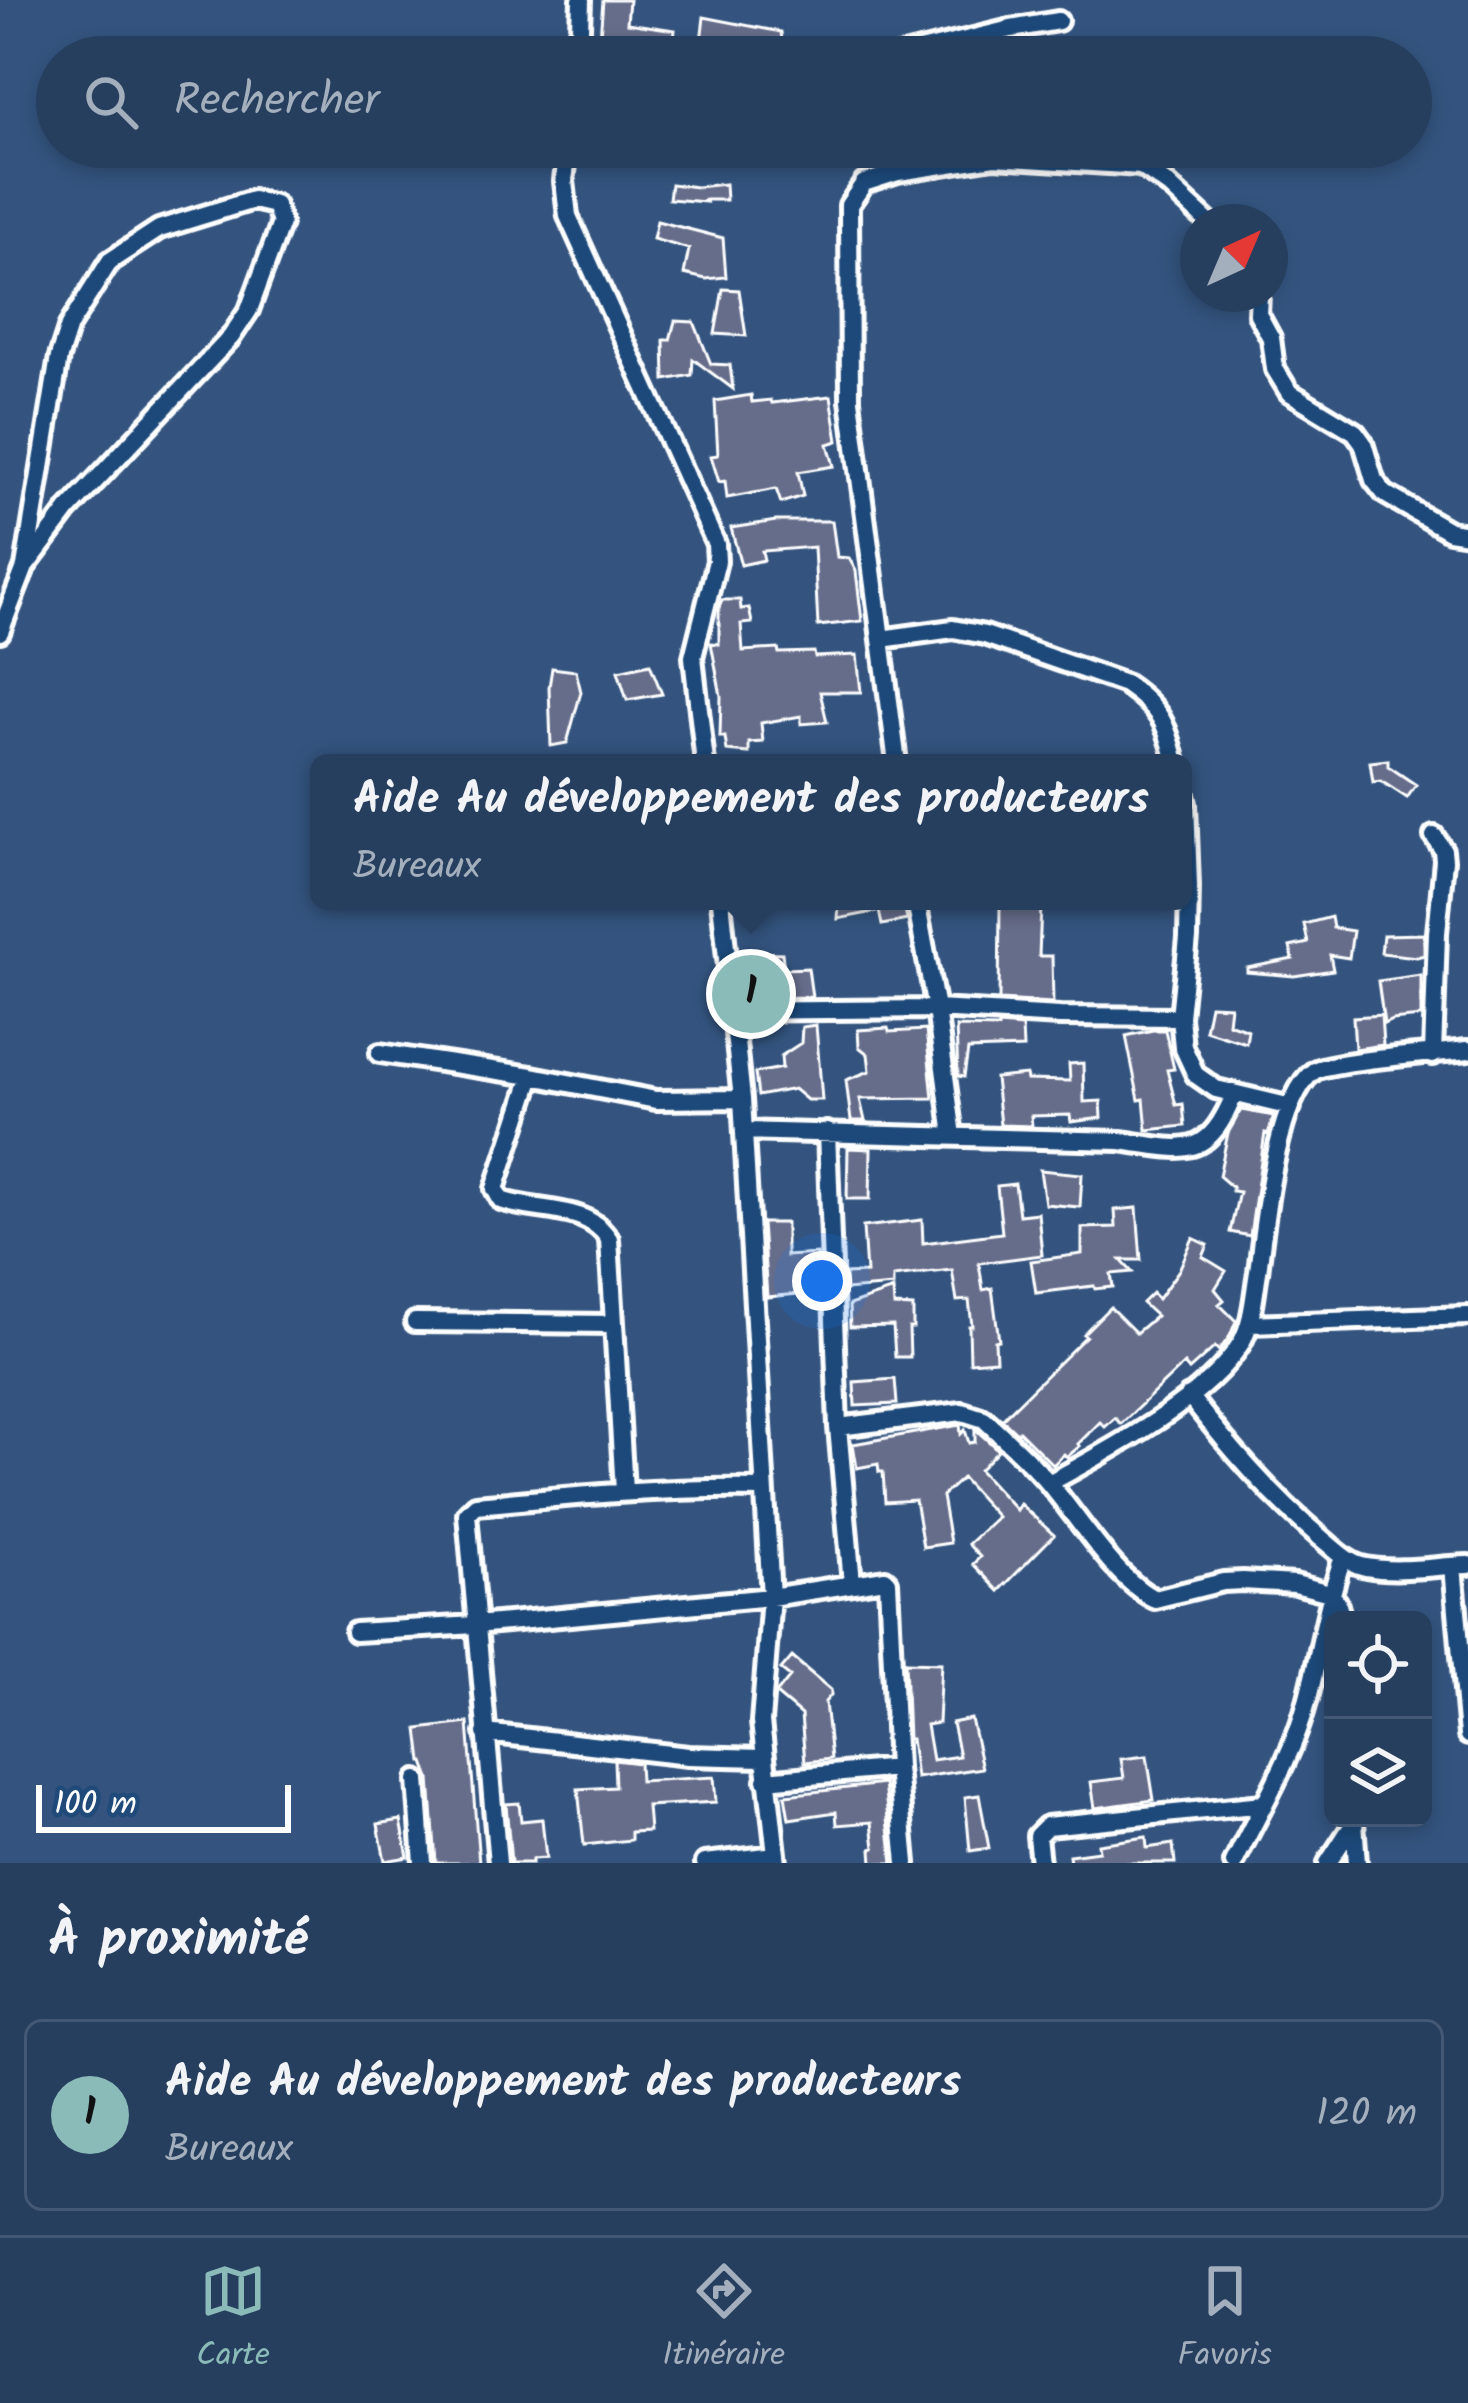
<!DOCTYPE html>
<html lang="fr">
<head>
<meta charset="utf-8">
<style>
  :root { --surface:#273f5f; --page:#334a68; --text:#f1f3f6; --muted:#a4afbd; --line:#435874; --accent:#8bbbb9 }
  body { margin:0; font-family:Kalam,sans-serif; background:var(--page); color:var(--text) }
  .controls { position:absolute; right:36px; bottom:36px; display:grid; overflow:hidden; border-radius:18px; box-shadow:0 6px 18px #0003 }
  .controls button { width:108px; height:108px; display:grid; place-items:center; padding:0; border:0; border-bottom:3px solid var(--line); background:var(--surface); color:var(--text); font:60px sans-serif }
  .compass { position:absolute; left:1180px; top:204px; width:108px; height:108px; border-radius:50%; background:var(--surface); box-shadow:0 6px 18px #0003; rotate:44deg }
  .scale { position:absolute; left:36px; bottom:30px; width:255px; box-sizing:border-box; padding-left:12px; border:6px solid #fff; border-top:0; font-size:33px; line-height:42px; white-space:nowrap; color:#fff; -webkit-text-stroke:9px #1f4a7a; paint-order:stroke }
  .you { position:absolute; left:822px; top:1281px; width:42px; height:42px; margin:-30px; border:9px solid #fff; border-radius:50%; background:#1a73e8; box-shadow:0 0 0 18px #1a73e833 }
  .badge { display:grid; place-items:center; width:78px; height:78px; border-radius:50%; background:var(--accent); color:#111; font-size:39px; font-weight:700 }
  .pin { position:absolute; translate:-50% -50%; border:6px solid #fff; box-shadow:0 3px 12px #0006 }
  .popup { position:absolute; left:310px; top:754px; width:882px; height:156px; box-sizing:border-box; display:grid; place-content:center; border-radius:18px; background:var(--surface); filter:drop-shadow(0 3px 9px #0005); font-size:39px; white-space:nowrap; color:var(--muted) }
  .popup b { font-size:45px; color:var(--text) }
  .popup::after { content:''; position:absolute; left:50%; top:100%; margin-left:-24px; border:24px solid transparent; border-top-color:var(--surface) }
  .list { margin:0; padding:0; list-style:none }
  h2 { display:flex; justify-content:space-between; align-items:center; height:156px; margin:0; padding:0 48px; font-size:51px }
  h2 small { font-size:39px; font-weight:400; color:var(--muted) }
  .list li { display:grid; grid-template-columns:78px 1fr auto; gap:36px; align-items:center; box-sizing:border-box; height:192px; margin:0 24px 24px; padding:0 24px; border:3px solid var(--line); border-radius:18px }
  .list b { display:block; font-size:45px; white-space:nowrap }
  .list p { margin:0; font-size:39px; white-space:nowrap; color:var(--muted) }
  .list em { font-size:39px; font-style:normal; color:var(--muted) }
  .icon { flex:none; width:66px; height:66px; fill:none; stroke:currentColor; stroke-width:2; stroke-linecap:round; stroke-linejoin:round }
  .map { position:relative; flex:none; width:1468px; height:1863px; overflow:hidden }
  .search { position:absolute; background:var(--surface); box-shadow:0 6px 18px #0003; left:36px; right:36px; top:36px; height:132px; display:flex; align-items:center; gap:30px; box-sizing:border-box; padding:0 42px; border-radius:66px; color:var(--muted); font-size:45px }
  .sheet { height:372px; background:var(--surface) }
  nav { display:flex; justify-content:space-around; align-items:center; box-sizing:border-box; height:168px; border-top:3px solid var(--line); background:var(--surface); font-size:33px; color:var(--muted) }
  nav a { display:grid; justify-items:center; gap:6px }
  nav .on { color:var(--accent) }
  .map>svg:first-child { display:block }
  .building { fill:#666d8a; stroke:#fff; stroke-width:3 }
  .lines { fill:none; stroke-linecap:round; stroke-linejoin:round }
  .minor-casing { stroke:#fff; stroke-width:26 }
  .minor { stroke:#1f4a7a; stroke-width:16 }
</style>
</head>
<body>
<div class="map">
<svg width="1468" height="1863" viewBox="0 0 1468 1863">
  <rect width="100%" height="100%" fill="#34547f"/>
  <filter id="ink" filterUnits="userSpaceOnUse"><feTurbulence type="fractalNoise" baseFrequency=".00833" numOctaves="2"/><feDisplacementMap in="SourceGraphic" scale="24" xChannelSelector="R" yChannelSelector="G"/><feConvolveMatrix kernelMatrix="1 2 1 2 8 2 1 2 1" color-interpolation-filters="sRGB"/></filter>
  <g filter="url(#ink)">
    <!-- building -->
    <path class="building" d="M603 0H629L627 23 675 30 674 39 701 41 704 17 781 32 784 57H704L625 48V52L599 50Z
      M671 184 697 187 725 184 726 200H705L706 202 669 199Z
      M657 221 723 238 726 277 706 279 684 274 689 249 653 239Z
      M723 289 739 290 746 336 715 334Z
      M675 321 694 322 711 364 730 365 733 389 693 359 692 375 665 380 664 340H670Z
      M751 395 752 402 771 400 772 403 831 396 838 441 828 444 834 466 798 472 803 496 781 503 776 489 727 498 725 481 719 482 711 456 718 455 715 401Z
      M776 521H832L837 557 849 558 856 571 862 621 818 626 814 547 762 551 764 560 741 565 731 528Z
      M722 600H740L741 609 749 608 752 623 741 624 743 651 778 649 779 653 814 652 815 657 857 655 861 692H820L827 722 801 724V716L761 723 763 742 749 743V753L727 751 725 737H720L721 696 711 643 719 644V608Z
      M650 664 662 694 627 700 618 671Z
      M552 668 576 671 581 692 567 743 551 746 549 687Z
      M1388 760V766L1416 785 1407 798 1381 781 1373 782 1370 762Z
      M885 901H903L907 920 882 925 879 911 838 919 839 904H877Z
      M1000 905 1041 906 1039 956H1052L1053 1003 999 1000Z
      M1331 917 1333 928 1353 931 1349 958 1330 955 1333 970 1294 976 1247 972V968L1293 959 1290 947 1308 943 1304 924Z
      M1424 934V955L1417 957 1381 953 1383 935Z
      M751 952 782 953 784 969 808 968 812 997 747 998 746 974H757Z
      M1421 975V1017L1392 1020 1384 1024 1378 981Z
      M1210 1005 1230 1006 1228 1023 1248 1030 1246 1043 1205 1030Z
      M1381 1015 1383 1045 1355 1049 1353 1017Z
      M816 1025 822 1100H807L794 1089 758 1096 755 1073 782 1068 781 1056 801 1043 802 1027Z
      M998 1025 1022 1027 1023 1048 968 1050 964 1077 958 1076 956 1027 998 1028Z
      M888 1028 889 1032 926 1030 933 1098 860 1099 865 1121H851L846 1080 870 1071 868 1054 859 1047 858 1030Z
      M1153 1030H1165L1174 1069 1167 1070 1176 1105 1183 1104 1185 1126 1147 1130 1144 1099 1139 1100 1126 1036Z
      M1083 1063 1084 1102 1101 1101 1102 1118 1071 1122 1070 1115 1031 1116 1032 1126 1000 1125 995 1078 1026 1075 1027 1080 1070 1081 1069 1064Z
      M1241 1110 1274 1116 1268 1134 1265 1133 1250 1236 1230 1232 1239 1192 1232 1191V1187L1219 1176 1228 1133Z
      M848 1148 871 1149 870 1199H847Z
      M1040 1170 1082 1174 1080 1207 1045 1204Z
      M1015 1184 1019 1215 1038 1213 1042 1255 979 1263 983 1290 992 1288 999 1340 995 1341 996 1360 970 1362 969 1326H972L969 1300 957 1301 952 1270 893 1277V1286L846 1290 845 1274 866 1273 863 1227 922 1220 923 1243 1002 1233 997 1186Z
      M1137 1208 1141 1260H1121L1132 1272 1111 1274 1113 1287 1095 1289 1094 1286 1036 1293 1031 1261 1082 1254V1228L1116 1227 1115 1210Z
      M762 1223H786V1256L817 1254 820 1292 767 1297Z
      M1193 1238 1208 1245 1203 1257 1226 1271 1215 1289 1224 1300 1219 1304 1236 1321 1230 1336 1219 1351 1215 1347 1189 1370 1184 1364 1121 1424 1115 1418 1105 1427 1100 1422 1078 1444 1080 1446 1067 1457 1064 1454 1053 1465 1019 1431 1017 1433 1002 1419 1086 1336 1083 1334 1110 1307 1136 1333 1156 1316 1142 1303 1152 1293 1158 1299 1179 1270Z
      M893 1290 894 1306 913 1307V1328H909L910 1357H895L893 1326 850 1327 849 1305Z
      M895 1379 897 1404 855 1406 854 1382Z
      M960 1425 961 1434 965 1430 969 1443 975 1442V1429L998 1450 979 1470 1016 1510 1020 1504 1054 1535 999 1591 973 1564 980 1557 968 1544 997 1517 962 1478 942 1496 950 1543 923 1547 915 1500 885 1502 883 1472H879L878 1464 857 1468 853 1444Z
      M792 1657 831 1690V1695L825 1702 831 1759 805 1762 801 1715 776 1694 790 1677 781 1670Z
      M905 1662 941 1663 938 1723 926 1725 932 1760 959 1756 952 1723 971 1719 982 1768 916 1778 911 1739H908Z
      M468 1723 479 1863H436L430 1779 424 1762H422L418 1729Z
      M1147 1756 1154 1800 1095 1808 1091 1782 1124 1778 1121 1759Z
      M614 1760 639 1763 640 1781 714 1777 716 1802 647 1806 649 1831 631 1832V1840L584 1845 578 1789 615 1787Z
      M884 1784 893 1863H873L872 1849 875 1848 872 1822 837 1825 836 1812 789 1819 785 1795Z
      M979 1795 989 1848 970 1851 965 1797Z
      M519 1803 521 1821 542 1819 546 1858 532 1859V1863H511L506 1804Z
      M401 1820 408 1857 385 1861 378 1824Z
      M1146 1837 1147 1848 1173 1844 1175 1863H1070L1069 1855 1099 1851 1098 1844Z"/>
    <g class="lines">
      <defs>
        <path id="minor" d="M579 57 581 0
          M896 57 1011 29 1058 21
          M568 147 564 181 568 216 716 544 717 561 693 657 705 763
          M930 147 938 166
          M1259 294 1258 314 1271 338 1275 369 1289 392 1355 432 1363 443 1374 480 1385 494 1449 531 1468 534
          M0 632 25 567 59 357 69 326 110 261 159 229 253 200 275 205 281 223 249 310 231 337 68 510 25 567
          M881 639 953 629 985 635 1125 684C1160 708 1167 723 1176 763
          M897 763 850 400 849 205 864 183 898 172 994 157 1141 166 1168 185 1208 222
          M1183 791 1186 804 1189 886 1188 938 1180 1017 1183 1047 1196 1075 1216 1089 1291 1107
          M721 901 742 1099 771 1597 761 1722 777 1863
          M916 901 936 1009 953 1136
          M734 1011 936 1009 1060 1016 1180 1017
          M380 1053 532 1076 656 1100 742 1099
          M1433 1055 1437 933 1444 860 1443 850 1434 836
          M532 1076 495 1189 501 1200C536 1213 587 1204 609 1239L624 1491
          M744 1131 1120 1141C1183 1149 1206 1163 1234 1095
          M827 1132 838 1427 852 1583
          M415 1322 613 1324
          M1249 1324 1468 1316
          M1189 1396C1229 1447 1271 1496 1321 1538 1335 1549 1348 1564 1366 1567 1399 1573 1435 1566 1468 1565
          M838 1427 962 1412 984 1419C1007 1441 1032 1462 1052 1487 1080 1520 1117 1581 1155 1599L1223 1582 1243 1581 1295 1584 1330 1593 1337 1602 1342 1620
          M1049 1483C1108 1451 1206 1400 1241 1343 1253 1322 1254 1294 1258 1272 1264 1226 1276 1098 1314 1071 1329 1061 1441 1053 1468 1050
          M1453 1566 1468 1735
          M355 1632 476 1625 771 1597 885 1579 888 1582 897 1768 906 1863
          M485 1733 688 1756 763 1758
          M417 1780 423 1863
          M766 1780 897 1768
          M1354 1822 1357 1863
          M498 1863 467 1514 476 1505C572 1496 667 1487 764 1489
          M705 1863 776 1855
          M1040 1863 1037 1836 1047 1826 1263 1804
          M1234 1863C1259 1811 1292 1759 1307 1702 1320 1654 1326 1605 1343 1557
          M1328 1863 1354 1823"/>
      </defs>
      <!-- minor casing -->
      <use href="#minor" class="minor-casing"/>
      <!-- minor -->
      <use href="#minor" class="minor"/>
    </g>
  </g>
</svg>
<div class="controls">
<button><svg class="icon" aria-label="locate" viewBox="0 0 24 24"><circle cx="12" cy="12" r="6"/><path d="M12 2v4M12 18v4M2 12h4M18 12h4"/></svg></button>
<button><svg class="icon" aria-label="layers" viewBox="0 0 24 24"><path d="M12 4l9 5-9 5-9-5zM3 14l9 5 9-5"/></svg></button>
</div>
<svg class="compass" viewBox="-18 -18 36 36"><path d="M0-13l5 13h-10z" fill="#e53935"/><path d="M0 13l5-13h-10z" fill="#a4afbd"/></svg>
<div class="scale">100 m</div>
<div class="you"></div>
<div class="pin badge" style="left:751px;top:994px">1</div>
<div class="popup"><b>Aide Au développement des producteurs</b>Bureaux</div>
<div class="search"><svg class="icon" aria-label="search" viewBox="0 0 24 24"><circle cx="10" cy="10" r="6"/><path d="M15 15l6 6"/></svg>Rechercher</div>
</div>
<section class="sheet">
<h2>À proximité<small></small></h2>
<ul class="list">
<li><span class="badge">1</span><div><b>Aide Au développement des producteurs</b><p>Bureaux</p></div><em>120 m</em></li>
</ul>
</section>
<nav>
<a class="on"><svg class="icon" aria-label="map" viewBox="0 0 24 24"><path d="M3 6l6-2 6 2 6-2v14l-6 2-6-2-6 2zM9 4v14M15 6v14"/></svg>Carte</a>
<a><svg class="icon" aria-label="directions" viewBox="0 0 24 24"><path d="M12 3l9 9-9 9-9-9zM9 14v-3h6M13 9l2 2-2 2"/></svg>Itinéraire</a>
<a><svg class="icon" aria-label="saved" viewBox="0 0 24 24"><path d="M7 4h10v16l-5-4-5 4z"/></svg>Favoris</a>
</nav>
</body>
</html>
